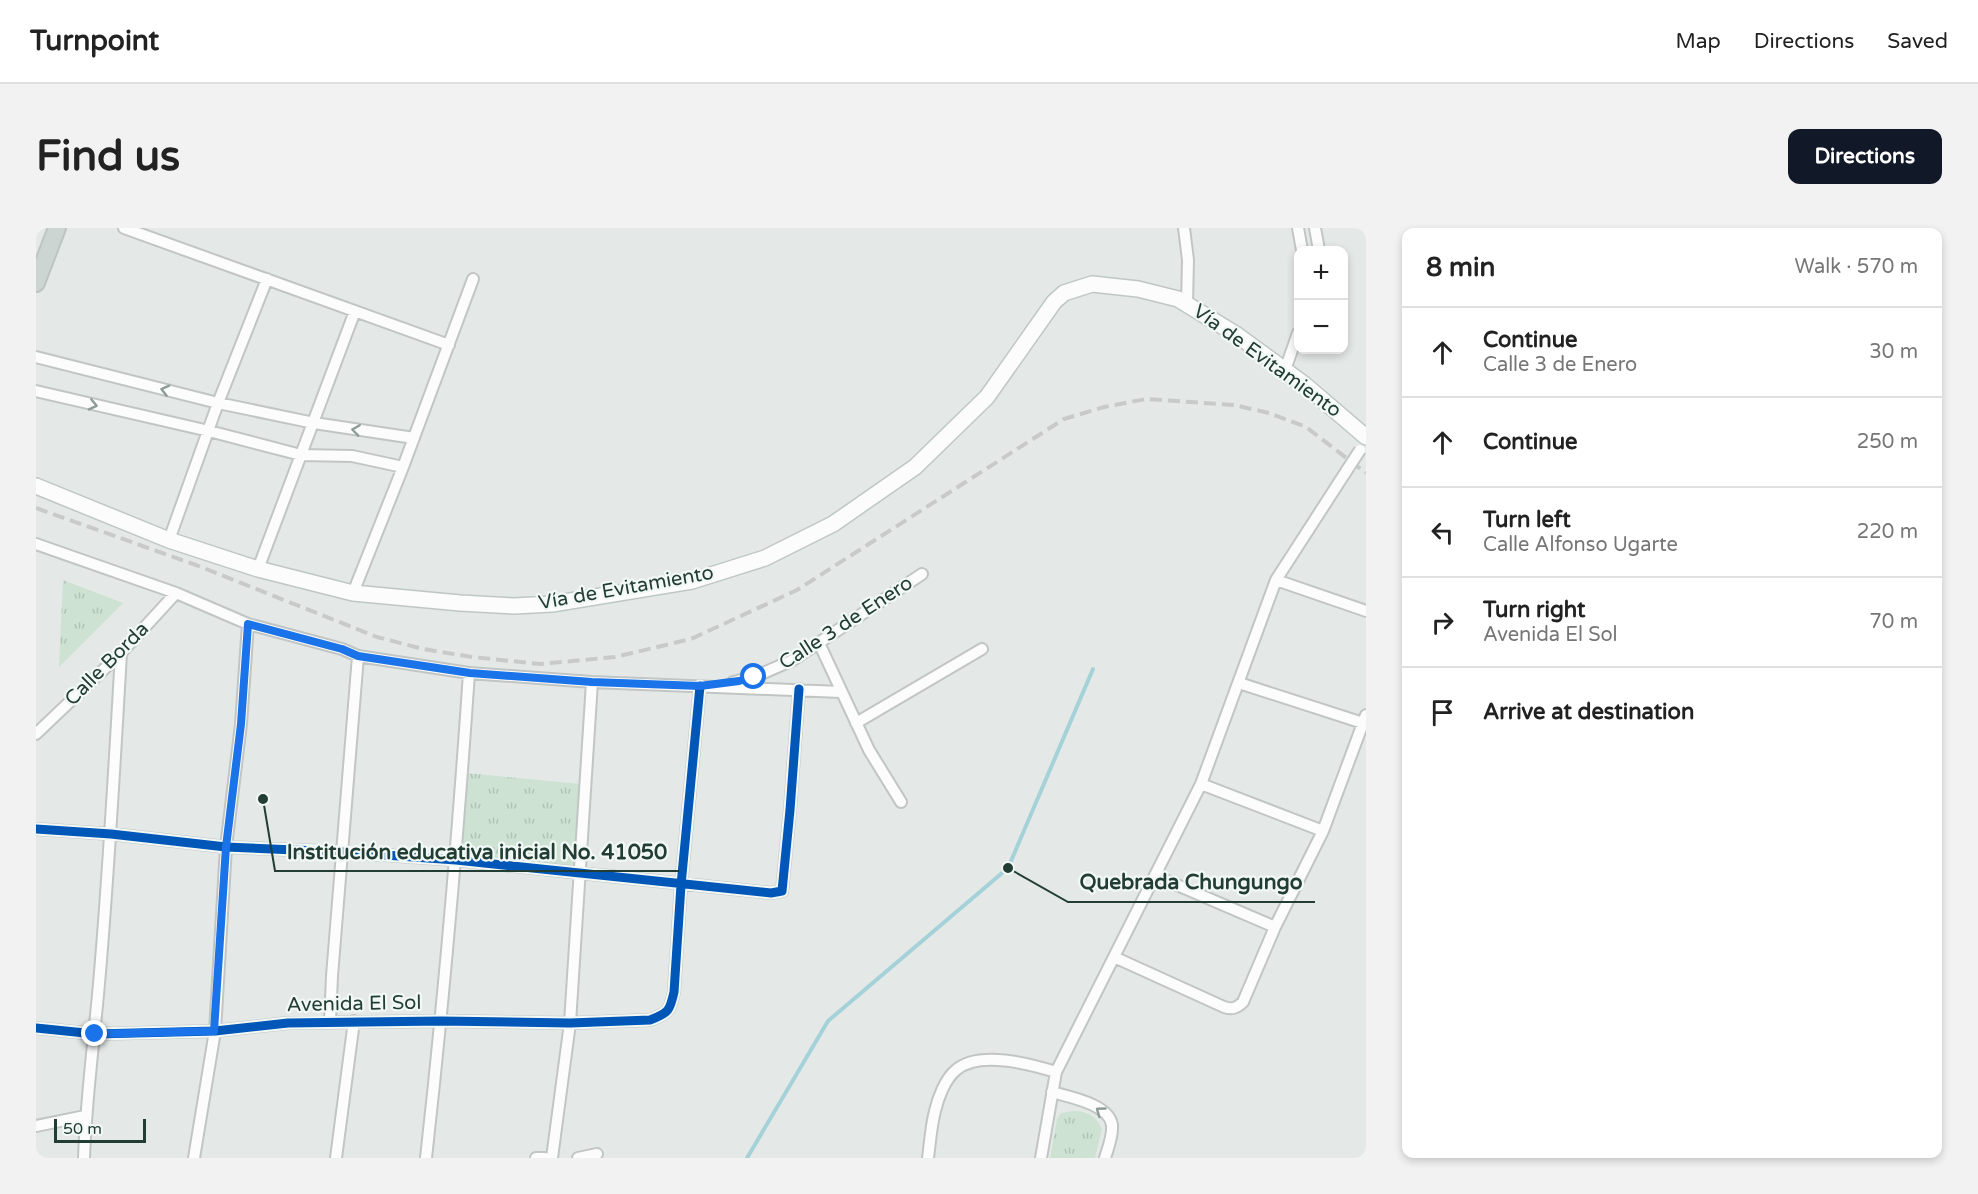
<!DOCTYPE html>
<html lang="en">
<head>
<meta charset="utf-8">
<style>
  :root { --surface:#fff; --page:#f2f2f2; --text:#222; --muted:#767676; --line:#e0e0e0; --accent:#111827 }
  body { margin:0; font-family:"Varela Round",sans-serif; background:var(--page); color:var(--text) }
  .controls { position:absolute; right:18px; top:18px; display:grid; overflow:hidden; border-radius:12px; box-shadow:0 3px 9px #0003 }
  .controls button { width:54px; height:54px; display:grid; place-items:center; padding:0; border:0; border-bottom:2px solid var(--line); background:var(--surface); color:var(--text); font:30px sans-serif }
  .scale { position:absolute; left:18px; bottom:15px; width:92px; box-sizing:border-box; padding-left:6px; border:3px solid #223d34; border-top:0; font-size:16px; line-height:21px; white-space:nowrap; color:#223d34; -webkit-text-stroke:4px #f2f8f5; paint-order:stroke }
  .stop { position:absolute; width:18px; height:18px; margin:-14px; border:4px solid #1a73e8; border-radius:50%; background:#fff }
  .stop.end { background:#1a73e8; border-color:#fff; box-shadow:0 2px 6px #0008 }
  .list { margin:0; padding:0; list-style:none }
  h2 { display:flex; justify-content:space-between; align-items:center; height:78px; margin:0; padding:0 24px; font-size:26px }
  h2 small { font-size:20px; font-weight:400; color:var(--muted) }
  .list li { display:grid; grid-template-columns:39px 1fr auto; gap:18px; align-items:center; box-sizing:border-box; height:90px; padding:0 24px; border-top:2px solid var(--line) }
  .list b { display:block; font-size:22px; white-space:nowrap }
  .list p { margin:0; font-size:20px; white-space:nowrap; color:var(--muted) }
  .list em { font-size:20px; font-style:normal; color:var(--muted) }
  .icon { flex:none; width:33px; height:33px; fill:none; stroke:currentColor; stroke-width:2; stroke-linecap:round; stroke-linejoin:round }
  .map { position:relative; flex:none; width:1330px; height:930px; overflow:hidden; border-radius:12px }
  header { display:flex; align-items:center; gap:36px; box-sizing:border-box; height:84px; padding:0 30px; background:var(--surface); border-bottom:2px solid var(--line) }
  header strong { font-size:28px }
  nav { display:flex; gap:33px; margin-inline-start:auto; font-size:21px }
  .intro { display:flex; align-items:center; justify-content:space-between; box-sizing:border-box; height:144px; padding:0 36px }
  h1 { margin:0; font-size:42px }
  .button { padding:15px 27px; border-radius:12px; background:var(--accent); color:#fff; font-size:21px; font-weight:700 }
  main { display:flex; gap:36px; padding:0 36px }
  aside { flex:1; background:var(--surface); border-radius:12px; box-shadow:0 3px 9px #0003 }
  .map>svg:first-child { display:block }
  .grass { fill:url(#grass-tufts) }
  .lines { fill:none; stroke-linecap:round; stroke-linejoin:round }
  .stream { stroke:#a4d2d8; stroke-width:4 }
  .street-casing { stroke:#c1c6c4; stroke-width:14 }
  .secondary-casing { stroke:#bfc7c4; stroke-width:18 }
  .primary-casing { stroke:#bdc5c2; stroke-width:20 }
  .street { stroke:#fbfcfb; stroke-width:10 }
  .secondary { stroke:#fbfcfb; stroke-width:15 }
  .primary { stroke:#cdd5d3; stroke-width:16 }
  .rail { stroke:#c7cac9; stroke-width:4; stroke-dasharray:12 6; stroke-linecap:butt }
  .street-bridge-casing { stroke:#c1c6c4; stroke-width:14; stroke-linecap:butt }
  .street-bridge { stroke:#fbfcfb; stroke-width:10 }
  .cycleway-casing { stroke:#f2f8f5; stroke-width:13 }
  .cycleway { stroke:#0057b8; stroke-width:9 }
  .oneway { stroke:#8e9c98 }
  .route { stroke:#1a73e8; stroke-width:8 }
  .labels { text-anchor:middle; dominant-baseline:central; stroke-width:4.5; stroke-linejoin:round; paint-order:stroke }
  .street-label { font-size:20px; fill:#223d34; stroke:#f2f8f5 }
  .leader { fill:none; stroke:#223d34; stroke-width:2 }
  .callout-dot { fill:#223d34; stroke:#f2f8f5; stroke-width:2 }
  .callout-label { font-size:21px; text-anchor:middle; font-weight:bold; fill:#223d34; stroke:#f2f8f5; stroke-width:4.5; stroke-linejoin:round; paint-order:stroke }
</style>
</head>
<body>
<header>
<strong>Turnpoint</strong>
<nav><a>Map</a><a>Directions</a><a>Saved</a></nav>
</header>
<div class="intro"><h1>Find us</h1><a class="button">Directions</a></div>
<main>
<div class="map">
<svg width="1330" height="930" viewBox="0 0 1330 930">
  <defs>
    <pattern id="grass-tufts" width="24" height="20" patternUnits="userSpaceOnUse" patternTransform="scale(1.5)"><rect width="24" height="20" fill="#cde2d3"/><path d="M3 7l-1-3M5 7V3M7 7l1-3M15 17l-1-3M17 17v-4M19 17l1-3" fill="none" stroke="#b0c3b6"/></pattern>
  </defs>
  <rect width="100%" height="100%" fill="#e4e9e7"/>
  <!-- grass -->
  <path class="grass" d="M27 352 87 375 23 439Z
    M431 545 544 556 538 638 423 628Z
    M1037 883C1052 883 1060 888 1066 901L1059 930H1014L1021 891 1025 885Z"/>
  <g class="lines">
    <!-- stream -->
    <path class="stream" d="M711 930 792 793 972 640 1057 441"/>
    <defs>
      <path id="street" d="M88 0 413 117
        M1148 0 1152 32 1151 75
        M1262 0 1266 22
        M1279 0 1283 22
        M0 129 182 175 278 195 378 210
        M1249 142 1262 105
        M0 163 173 203 265 227 316 228 367 239
        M133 312 182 175 231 51
        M0 316 140 365 212 396 306 421 322 428 433 445 556 454 805 464
        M222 341 319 83
        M1240 352 1330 383
        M317 365 367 239 437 51
        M783 415 833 522 865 574
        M697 454 718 449 757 432 886 346
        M1203 455 1327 495
        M820 495 946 421
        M0 506 85 425 140 365
        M1165 556 1287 603
        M0 601 75 606 190 619 306 624 420 632 735 665 746 663 754 582 763 461
        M1120 648 1239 699
        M1078 729 1188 779C1196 782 1201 780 1207 774L1239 699 1287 603 1330 487
        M294 794 296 748 322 428
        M0 800 59 806 179 803 252 795 405 793 534 795 614 792C633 785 634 782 638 764L645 657 664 458
        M1016 864C1033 869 1073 876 1076 897 1077 908 1072 920 1069 930
        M0 898 49 888
        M48 930C50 868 59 806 64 744 73 638 79 531 85 425
        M158 930 179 803 190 619 205 496 212 396
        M300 930 318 793
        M390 930C408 769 422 607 433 445
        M500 930H509
        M516 930 534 795 556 454
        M542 930 561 926
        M892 930C894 915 895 898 899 883 902 870 909 851 920 842 943 822 994 836 1020 844
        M1005 930 1020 844 1165 556 1240 352 1311 242"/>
      <path id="secondary" d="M0 258 133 312 222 341 317 365 424 375 478 378 516 376 656 353 729 330 797 296 879 239 951 169 1018 74 1028 65 1056 56 1102 61 1142 71 1201 107 1268 156 1330 209"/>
      <path id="primary" d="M0 55 21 0"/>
    </defs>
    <!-- street casing -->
    <use href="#street" class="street-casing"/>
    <!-- secondary casing -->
    <use href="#secondary" class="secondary-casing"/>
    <!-- primary casing -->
    <use href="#primary" class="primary-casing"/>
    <!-- street -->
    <use href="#street" class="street"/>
    <!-- secondary -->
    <use href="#secondary" class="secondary"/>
    <!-- primary -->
    <use href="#primary" class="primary"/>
    <!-- rail -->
    <path class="rail" d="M0 280 160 337 341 409 387 421 436 429 504 436 579 429 655 411 761 362 1028 191 1068 179 1110 171 1198 177 1233 185 1270 199 1330 245"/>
    <defs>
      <path id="street-bridge" d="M1311 242 1324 222"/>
    </defs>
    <!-- street-bridge casing -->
    <use href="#street-bridge" class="street-bridge-casing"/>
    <!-- street-bridge -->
    <use href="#street-bridge" class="street-bridge"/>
    <defs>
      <path id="cycleway" d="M0 601 75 606 190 619 306 624 420 632 735 665 746 663 754 582 763 461
        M0 800 59 806 179 803 252 795 405 793 534 795 614 792C633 785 634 782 638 764L645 657 664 458"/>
    </defs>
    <!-- cycleway casing -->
    <use href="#cycleway" class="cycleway-casing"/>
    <!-- cycleway -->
    <use href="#cycleway" class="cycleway"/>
  </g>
  <!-- one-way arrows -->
  <defs><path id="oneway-chevron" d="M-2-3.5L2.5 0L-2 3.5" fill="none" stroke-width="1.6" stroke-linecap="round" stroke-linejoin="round" transform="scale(1.5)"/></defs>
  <g class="oneway">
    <use href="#oneway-chevron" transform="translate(129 162) rotate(-166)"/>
    <use href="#oneway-chevron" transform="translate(57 177) rotate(13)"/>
    <use href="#oneway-chevron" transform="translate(320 202) rotate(-172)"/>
    <use href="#oneway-chevron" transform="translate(1064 883) rotate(-144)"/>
  </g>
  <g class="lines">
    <!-- route -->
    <path class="route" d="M59 806 178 803 190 619 205 496 212 396 306 421 322 428 434 445 556 454 664 458 703 453 718 449"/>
  </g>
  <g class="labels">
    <!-- street labels -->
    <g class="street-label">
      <text transform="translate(1231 133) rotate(36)">Vía de Evitamiento</text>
      <text transform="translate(590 360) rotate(-10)">Vía de Evitamiento</text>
      <text transform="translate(810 395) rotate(-33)">Calle 3 de Enero</text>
      <text transform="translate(71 436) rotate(-45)">Calle Borda</text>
      <text transform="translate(318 776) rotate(-1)">Avenida El Sol</text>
    </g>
  </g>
  <!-- callouts -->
  <path class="leader" d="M227 571L239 643H643M972 640L1032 674H1279"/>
  <g class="callout-dot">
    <circle cx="227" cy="571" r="6"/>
    <circle cx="972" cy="640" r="6"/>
  </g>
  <g class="callout-label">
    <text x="441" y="631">Institución educativa inicial No. 41050</text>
    <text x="1155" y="661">Quebrada Chungungo</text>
  </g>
</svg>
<div class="controls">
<button>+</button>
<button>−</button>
</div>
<div class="scale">50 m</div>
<div class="stop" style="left:718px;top:449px"></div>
<div class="stop end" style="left:59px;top:806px"></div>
</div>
<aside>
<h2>8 min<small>Walk · 570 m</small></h2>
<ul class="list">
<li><svg class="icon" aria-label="ahead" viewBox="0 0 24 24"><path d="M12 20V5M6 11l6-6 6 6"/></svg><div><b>Continue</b><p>Calle 3 de Enero</p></div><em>30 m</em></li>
<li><svg class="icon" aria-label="ahead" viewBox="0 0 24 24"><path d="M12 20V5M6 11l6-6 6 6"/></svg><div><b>Continue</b></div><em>250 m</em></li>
<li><svg class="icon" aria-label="left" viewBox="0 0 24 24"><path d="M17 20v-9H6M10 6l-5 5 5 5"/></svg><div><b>Turn left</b><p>Calle Alfonso Ugarte</p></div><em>220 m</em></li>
<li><svg class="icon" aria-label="right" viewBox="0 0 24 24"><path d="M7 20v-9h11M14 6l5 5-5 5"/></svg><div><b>Turn right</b><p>Avenida El Sol</p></div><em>70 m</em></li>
<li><svg class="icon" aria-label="arrive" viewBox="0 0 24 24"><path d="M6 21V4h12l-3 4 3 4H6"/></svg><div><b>Arrive at destination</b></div></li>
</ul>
</aside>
</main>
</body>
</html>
